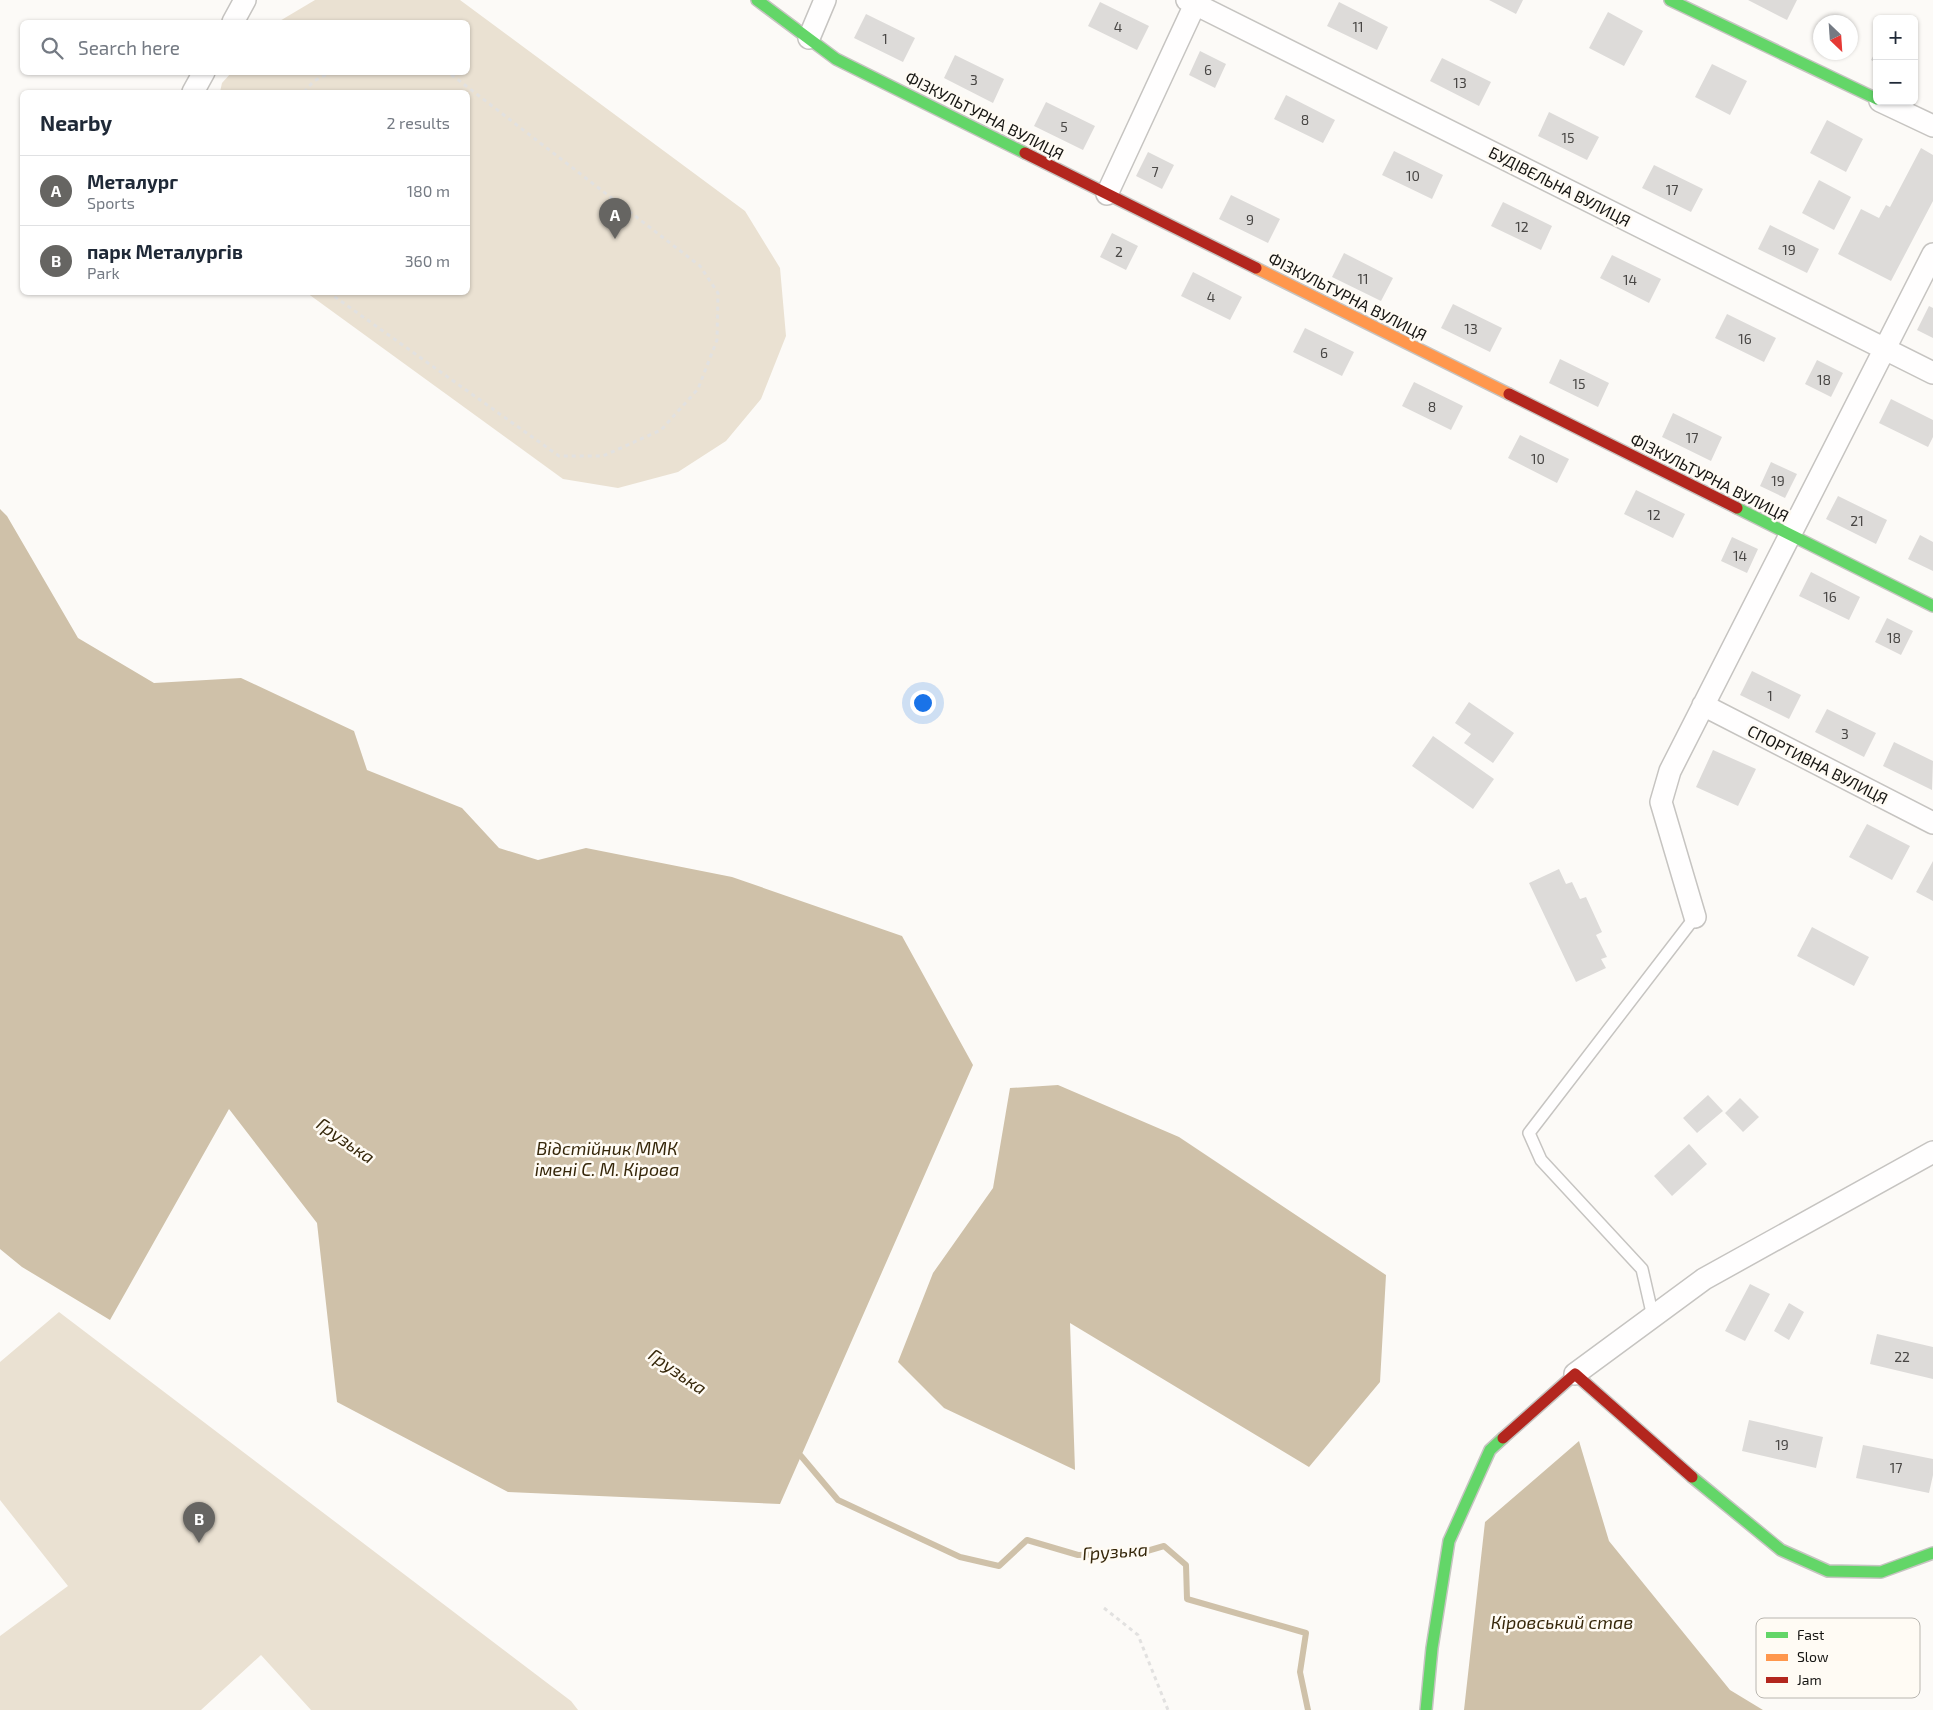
<!DOCTYPE html>
<html lang="en">
<head>
<meta charset="utf-8">
<style>
  :root { --surface:#fff; --page:#f2f2f3; --text:#1f2937; --muted:#747a83; --line:#e0e1e3; --accent:#666562 }
  body { margin:0; font-family:"Exo 2",sans-serif; background:var(--page); color:var(--text) }
  .controls { position:absolute; right:15px; top:15px; display:grid; overflow:hidden; border-radius:8px; box-shadow:0 1px 4px #0004 }
  .controls button { width:45px; height:45px; display:grid; place-items:center; padding:0; border:0; border-bottom:1px solid var(--line); background:var(--surface); color:var(--text); font:25px sans-serif }
  .compass { position:absolute; left:1813px; top:15px; width:45px; height:45px; border-radius:50%; background:var(--surface); box-shadow:0 1px 4px #0004; rotate:155deg }
  .you { position:absolute; left:922px; top:702px; width:18px; height:18px; margin:-12px; border:4px solid #fff; border-radius:50%; background:#1a73e8; box-shadow:0 0 0 8px #1a73e833 }
  .badge { display:grid; place-items:center; width:32px; height:32px; border-radius:50%; background:var(--accent); color:#fff; font-size:16px; font-weight:700 }
  .pin { position:absolute; translate:-50% -41px; filter:drop-shadow(0 1px 2px #0008) }
  .pin::after { content:''; position:absolute; top:26px; width:18px; height:15px; background:inherit; clip-path:polygon(0 0,100% 0,50% 100%) }
  .list { margin:0; padding:0; list-style:none }
  h2 { display:flex; justify-content:space-between; align-items:center; height:65px; margin:0; padding:0 20px; font-size:21px }
  h2 small { font-size:16px; font-weight:400; color:var(--muted) }
  .list li { display:grid; grid-template-columns:32px 1fr auto; gap:15px; align-items:center; box-sizing:border-box; height:70px; padding:0 20px; border-top:1px solid var(--line) }
  .list b { display:block; font-size:19px; white-space:nowrap }
  .list p { margin:0; font-size:16px; white-space:nowrap; color:var(--muted) }
  .list em { font-size:16px; font-style:normal; color:var(--muted) }
  .icon { flex:none; width:28px; height:28px; fill:none; stroke:currentColor; stroke-width:2; stroke-linecap:round; stroke-linejoin:round }
  .map { position:relative; flex:none; width:1933px; height:1710px; overflow:hidden }
  .search { position:absolute; background:var(--surface); box-shadow:0 1px 4px #0004; left:20px; top:20px; width:450px; height:55px; display:flex; align-items:center; gap:12px; box-sizing:border-box; padding:0 18px; border-radius:8px; color:var(--muted); font-size:19px }
  .panel { position:absolute; background:var(--surface); box-shadow:0 1px 4px #0004; left:20px; top:90px; width:450px; height:205px; border-radius:8px }
  .map>svg:first-child { display:block }
  .green { fill:#eae1d2 }
  .water { fill:#cfc1a9 }
  .lines { fill:none; stroke-linecap:round; stroke-linejoin:round }
  .stream { stroke:#cfc1a9; stroke-width:6 }
  .building { fill:#dddbd9 }
  .lane-casing { stroke:#c6c4c1; stroke-width:14 }
  .street-casing { stroke:#c6c4c1; stroke-width:24 }
  .fast-casing { stroke:#c6c4c1; stroke-width:14 }
  .slow-casing { stroke:#c6c4c1; stroke-width:14 }
  .jam-casing { stroke:#c6c4c1; stroke-width:14 }
  .path { stroke:#e2e1e0; stroke-width:3; stroke-dasharray:4 4; stroke-linecap:butt }
  .lane { stroke:#fffefe; stroke-width:11 }
  .street { stroke:#fffefe; stroke-width:21 }
  .fast { stroke:#63d668; stroke-width:11 }
  .slow { stroke:#ff974d; stroke-width:11 }
  .jam { stroke:#b3261e; stroke-width:11 }
  .labels { text-anchor:middle; dominant-baseline:central; stroke-width:5; stroke-linejoin:round; paint-order:stroke }
  .number-label { font-size:14px; fill:#484644 }
  .street-label { font-size:16px; fill:#161512; stroke:#fffbf4 }
  .water-label { font-size:18px; font-style:italic; fill:#36270a; stroke:#fffbf4 }
  .key { fill:#fffbf4; stroke:#b9b6b0; stroke-width:1 }
  .key-label { font-size:14px; fill:#161512 }
</style>
</head>
<body>
<div class="map">
<svg width="1933" height="1710" viewBox="0 0 1933 1710">
  <rect width="100%" height="100%" fill="#fcfaf7"/>
  <!-- green -->
  <path class="green" d="M315 0H460L745 211 780 268 786 336 761 399 726 441 678 472 618 488 563 479 307 293 468 292V92H220L222 83 231 73 468 72V22H278Z
    M59 1312 571 1701 578 1710H311L261 1655 201 1710H0V1636L68 1586 0 1500V1362Z"/>
  <!-- water -->
  <path class="water" d="M0 509 7 516 78 638 154 683 241 678 354 731 367 770 462 808 499 848 538 860 586 848 732 877 902 936 973 1065 780 1504 508 1492 337 1402 317 1223 229 1109 110 1320 22 1267 0 1249Z
    M1058 1085 1179 1137 1386 1275 1380 1382 1309 1467 1070 1323 1075 1470 944 1408 898 1362 933 1273 993 1188 1010 1088Z
    M1579 1441 1609 1541 1730 1690 1763 1710H1464L1485 1522Z"/>
  <g class="lines">
    <!-- stream -->
    <path class="stream" d="M801 1456 838 1500 960 1557 999 1566 1027 1540 1078 1555 1140 1553 1164 1546 1186 1565 1187 1599 1306 1633 1300 1672 1308 1710"/>
  </g>
  <!-- building -->
  <path class="building" d="M1489 0H1523L1516 14Z
    M1748 0H1797L1787 20Z
    M1100 2 1149 26 1137 50 1088 26Z
    M1339 2 1388 27 1377 50 1327 26Z
    M1608 12 1643 31 1624 66 1589 48Z
    M866 14 915 38 903 62 854 38Z
    M1877 49V63L1871 60Z
    M1200 51 1226 64 1215 88 1189 75Z
    M955 55 1004 79 993 103 944 78Z
    M1442 58 1491 82 1479 106 1430 81Z
    M1712 64 1747 81 1730 115 1695 97Z
    M1286 95 1335 120 1323 143 1274 119Z
    M1046 102 1095 126 1083 150 1034 126Z
    M1549 112 1599 137 1587 160 1538 136Z
    M1827 120 1863 139 1846 172 1810 153Z
    M1921 148 1933 155V201L1891 281 1838 254 1861 209 1879 218 1886 205 1890 207Z
    M1394 151 1443 175 1432 199 1382 175Z
    M1148 152 1174 165 1162 189 1136 176Z
    M1654 165 1703 189 1691 212 1642 188Z
    M1819 180 1851 197 1834 230 1802 213Z
    M1231 195 1280 219 1268 243 1219 219Z
    M1503 202 1552 226 1541 250 1491 226Z
    M1770 225 1819 249 1807 273 1758 249Z
    M1112 233 1138 246 1126 270 1100 257Z
    M1344 253 1393 278 1381 301 1332 277Z
    M1612 255 1661 279 1649 303 1600 278Z
    M1193 272 1242 297 1230 320 1181 296Z
    M1453 304 1502 328 1490 352 1441 328Z
    M1929 306 1933 308V338L1917 330Z
    M1727 314 1776 338 1764 362 1715 338Z
    M1305 328 1354 352 1342 376 1293 352Z
    M1560 359 1609 383 1598 407 1549 383Z
    M1817 360 1843 373 1831 397 1805 384Z
    M1414 382 1463 406 1451 430 1402 406Z
    M1891 399 1933 420V437L1928 447 1879 423Z
    M1673 413 1722 437 1711 461 1662 437Z
    M1520 435 1569 459 1557 483 1508 458Z
    M1771 462 1797 474 1785 498 1760 486Z
    M1636 490 1685 514 1673 538 1624 514Z
    M1838 496 1887 520 1876 544 1826 519Z
    M1920 535 1933 542V571L1908 559Z
    M1732 537 1758 549 1747 573 1721 561Z
    M1811 572 1860 597 1849 620 1799 596Z
    M1887 618 1913 631 1901 655 1875 642Z
    M1752 671 1801 695 1789 719 1740 695Z
    M1469 702 1514 733 1493 763 1464 743 1471 734 1455 723Z
    M1827 709 1876 733 1864 757 1815 732Z
    M1433 736 1494 779 1473 809 1412 766Z
    M1894 742 1933 761 1932 790 1883 766Z
    M1713 750 1756 769 1738 806 1696 787Z
    M1867 824 1910 846 1892 880 1849 857Z
    M1933 861V901L1916 892Z
    M1559 869 1566 884 1572 882 1580 899 1586 897 1602 932 1596 935 1607 957 1601 959 1606 968 1576 982 1529 883Z
    M1812 927 1869 957 1854 986 1797 956Z
    M1708 1095 1723 1111 1697 1133 1683 1118Z
    M1740 1098 1759 1117 1743 1132 1725 1113Z
    M1689 1144 1707 1164 1672 1196 1654 1176Z
    M1750 1284 1770 1294 1745 1341 1725 1331Z
    M1789 1303 1804 1312 1789 1340 1774 1331Z
    M1877 1334 1933 1347V1379L1870 1364Z
    M1749 1420 1823 1437 1816 1468 1742 1451Z
    M1863 1445 1933 1459V1475L1929 1493 1856 1478Z"/>
  <g class="lines">
    <defs>
      <path id="lane" d="M1653 1317 1642 1269 1541 1160 1529 1133 1695 917"/>
      <path id="street" d="M1187 0 1933 373
        M233 22 245 0
        M809 38 825 0
        M193 92 204 72
        M1880 101 1933 126
        M1107 194 1197 0
        M1703 705 1933 823
        M1695 917 1661 802 1670 771 1933 254
        M1575 1374 1704 1279 1933 1152"/>
      <path id="fast" d="M757 0 836 59 1025 153
        M1670 0 1877 99
        M1737 508 1933 606
        M1692 1477 1781 1550 1828 1571 1881 1572 1933 1553
        M1426 1710 1432 1648 1449 1541 1490 1450 1503 1438"/>
      <path id="slow" d="M1256 268 1509 394"/>
      <path id="jam" d="M1025 153 1256 268
        M1509 394 1737 508
        M1503 1438 1575 1374 1692 1477"/>
    </defs>
    <!-- lane casing -->
    <use href="#lane" class="lane-casing"/>
    <!-- street casing -->
    <use href="#street" class="street-casing"/>
    <!-- fast casing -->
    <use href="#fast" class="fast-casing"/>
    <!-- slow casing -->
    <use href="#slow" class="slow-casing"/>
    <!-- jam casing -->
    <use href="#jam" class="jam-casing"/>
    <!-- path -->
    <path class="path" d="M304 92 314 81 331 72
      M328 292 559 456H603L661 430 698 389 717 340 718 293 700 266 448 72
      M1104 1608 1138 1635 1168 1710"/>
    <!-- lane -->
    <use href="#lane" class="lane"/>
    <!-- street -->
    <use href="#street" class="street"/>
    <!-- fast -->
    <use href="#fast" class="fast"/>
    <!-- slow -->
    <use href="#slow" class="slow"/>
    <!-- jam -->
    <use href="#jam" class="jam"/>
  </g>
  <g class="labels">
    <!-- number labels -->
    <g class="number-label">
      <text x="1118" y="26">4</text>
      <text x="1358" y="26">11</text>
      <text x="885" y="38">1</text>
      <text x="1208" y="69">6</text>
      <text x="974" y="79">3</text>
      <text x="1460" y="82">13</text>
      <text x="1305" y="119">8</text>
      <text x="1064" y="126">5</text>
      <text x="1568" y="137">15</text>
      <text x="1155" y="171">7</text>
      <text x="1413" y="175">10</text>
      <text x="1672" y="189">17</text>
      <text x="1250" y="219">9</text>
      <text x="1522" y="226">12</text>
      <text x="1789" y="249">19</text>
      <text x="1119" y="251">2</text>
      <text x="1363" y="278">11</text>
      <text x="1630" y="279">14</text>
      <text x="1211" y="296">4</text>
      <text x="1471" y="328">13</text>
      <text x="1745" y="338">16</text>
      <text x="1324" y="352">6</text>
      <text x="1824" y="379">18</text>
      <text x="1579" y="383">15</text>
      <text x="1432" y="406">8</text>
      <text x="1692" y="437">17</text>
      <text x="1538" y="458">10</text>
      <text x="1778" y="480">19</text>
      <text x="1654" y="514">12</text>
      <text x="1857" y="520">21</text>
      <text x="1740" y="555">14</text>
      <text x="1830" y="596">16</text>
      <text x="1894" y="637">18</text>
      <text x="1770" y="695">1</text>
      <text x="1845" y="733">3</text>
      <text x="1902" y="1356">22</text>
      <text x="1782" y="1444">19</text>
      <text x="1896" y="1467">17</text>
    </g>
    <!-- street labels -->
    <g class="street-label">
      <text transform="translate(985 115) rotate(27)">ФIЗКУЛЬТУРНА ВУЛИЦЯ</text>
      <text transform="translate(1560 186) rotate(27)">БУДІВЕЛЬНА ВУЛИЦЯ</text>
      <text transform="translate(1348 296) rotate(27)">ФIЗКУЛЬТУРНА ВУЛИЦЯ</text>
      <text transform="translate(1710 477) rotate(27)">ФIЗКУЛЬТУРНА ВУЛИЦЯ</text>
      <text transform="translate(1818 764) rotate(27)">СПОРТИВНА ВУЛИЦЯ</text>
    </g>
    <!-- water labels -->
    <g class="water-label">
      <text transform="translate(346 1140) rotate(35)">Грузька</text>
      <text x="607" y="1148">Відстійник ММК<tspan x="607" dy="21">імені С. М. Кірова</tspan></text>
      <text transform="translate(678 1371) rotate(35)">Грузька</text>
      <text transform="translate(1115 1551) rotate(-4)">Грузька</text>
      <text x="1562" y="1622">Кіровський став</text>
    </g>
  </g>
  <!-- legend -->
  <rect x="1756" y="1618" width="164" height="80" rx="8" class="key"/>
  <rect x="1766" y="1632" width="22" height="6" fill="#63d668"/>
  <rect x="1766" y="1654" width="22" height="7" fill="#ff974d"/>
  <rect x="1766" y="1677" width="22" height="6" fill="#b3261e"/>
  <g class="key-label">
    <text x="1797" y="1640">Fast</text>
    <text x="1797" y="1662">Slow</text>
    <text x="1797" y="1685">Jam</text>
  </g>
</svg>
<div class="controls">
<button>+</button>
<button>−</button>
</div>
<svg class="compass" viewBox="-18 -18 36 36"><path d="M0-13l5 13h-10z" fill="#e53935"/><path d="M0 13l5-13h-10z" fill="#747a83"/></svg>
<div class="you"></div>
<div class="pin badge" style="left:615px;top:239px">A</div>
<div class="pin badge" style="left:199px;top:1543px">B</div>
<div class="search"><svg class="icon" aria-label="search" viewBox="0 0 24 24"><circle cx="10" cy="10" r="6"/><path d="M15 15l6 6"/></svg>Search here</div>
<section class="panel">
<h2>Nearby<small>2 results</small></h2>
<ul class="list">
<li><span class="badge">A</span><div><b>Металург</b><p>Sports</p></div><em>180 m</em></li>
<li><span class="badge">B</span><div><b>парк Металургів</b><p>Park</p></div><em>360 m</em></li>
</ul>
</section>
</div>
</body>
</html>
